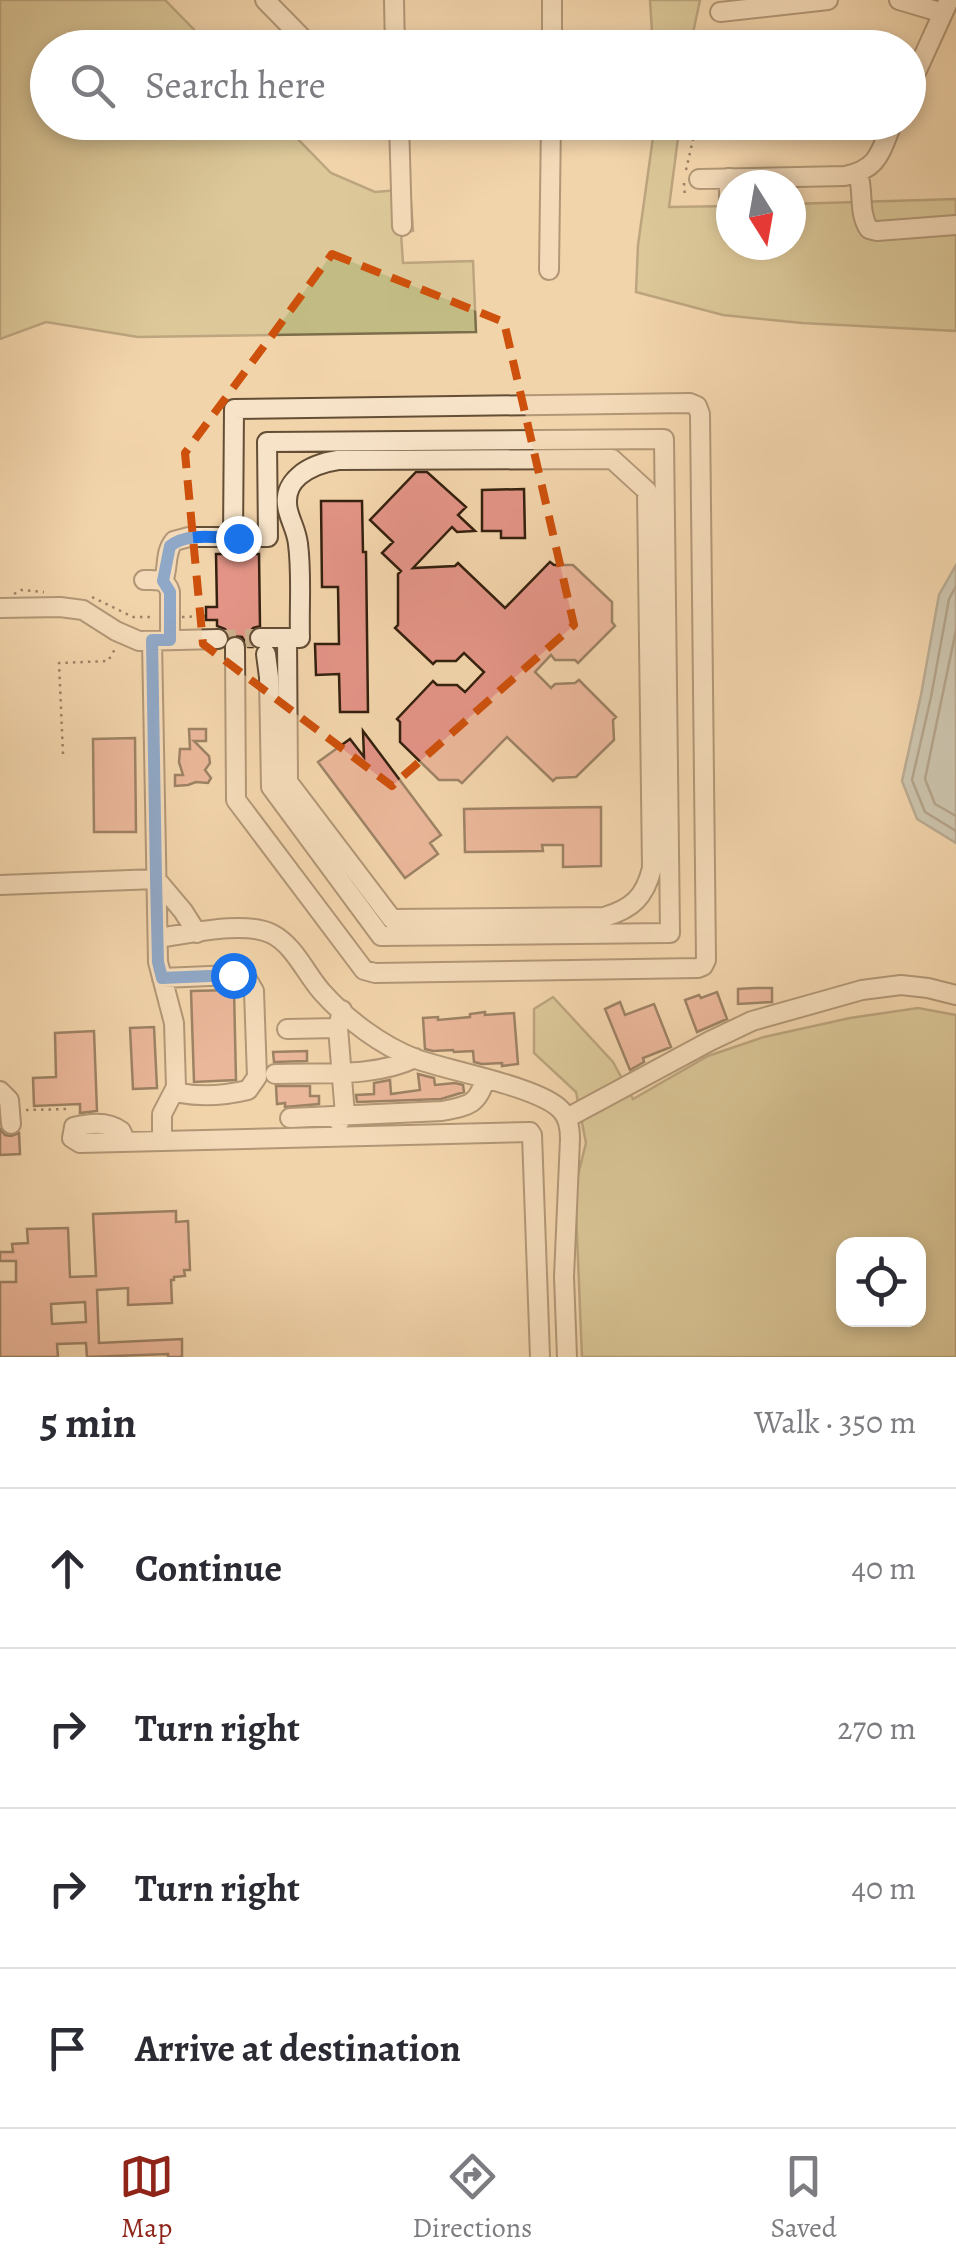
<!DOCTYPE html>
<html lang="en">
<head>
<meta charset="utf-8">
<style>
  :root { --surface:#fff; --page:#f7f7f7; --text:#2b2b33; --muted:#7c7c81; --line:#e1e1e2; --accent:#8f2418 }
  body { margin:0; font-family:Alegreya,serif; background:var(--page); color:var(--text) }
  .controls { position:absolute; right:30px; bottom:30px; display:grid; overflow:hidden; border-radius:20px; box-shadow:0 5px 15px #0003 }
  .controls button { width:90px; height:90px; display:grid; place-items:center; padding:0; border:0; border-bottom:2px solid var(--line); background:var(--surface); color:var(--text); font:50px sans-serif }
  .compass { position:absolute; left:716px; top:170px; width:90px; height:90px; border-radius:50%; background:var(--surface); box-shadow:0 5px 15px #0003; rotate:169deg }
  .stop { position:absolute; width:30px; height:30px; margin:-22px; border:8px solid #1a73e8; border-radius:50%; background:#fff }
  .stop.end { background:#1a73e8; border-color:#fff; box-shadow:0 2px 10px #0008 }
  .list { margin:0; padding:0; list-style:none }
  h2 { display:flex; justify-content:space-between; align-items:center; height:130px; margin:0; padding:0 40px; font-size:42px }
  h2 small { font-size:32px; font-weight:400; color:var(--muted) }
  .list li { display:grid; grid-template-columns:65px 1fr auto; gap:30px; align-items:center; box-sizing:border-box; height:160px; padding:0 40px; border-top:2px solid var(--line) }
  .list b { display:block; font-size:38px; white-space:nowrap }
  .list em { font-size:32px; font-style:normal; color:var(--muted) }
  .icon { flex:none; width:55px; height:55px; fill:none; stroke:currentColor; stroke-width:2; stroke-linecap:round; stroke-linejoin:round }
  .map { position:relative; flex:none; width:956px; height:1357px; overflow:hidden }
  .search { position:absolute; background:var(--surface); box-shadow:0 5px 15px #0003; left:30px; right:30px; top:30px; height:110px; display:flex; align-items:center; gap:25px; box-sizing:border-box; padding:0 35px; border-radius:55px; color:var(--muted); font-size:38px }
  .sheet { height:770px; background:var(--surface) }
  nav { display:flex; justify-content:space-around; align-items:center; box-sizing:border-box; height:140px; border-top:2px solid var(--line); background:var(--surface); font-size:28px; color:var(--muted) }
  nav a { display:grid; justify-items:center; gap:5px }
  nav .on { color:var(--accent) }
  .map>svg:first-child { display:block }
  .green { fill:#c2bb84; stroke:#7c6e4a; stroke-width:2.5; fill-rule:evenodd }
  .water { fill:#a1b5b5; stroke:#767a73; stroke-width:2.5 }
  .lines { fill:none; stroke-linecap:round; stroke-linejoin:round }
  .shore { stroke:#6b6b62; stroke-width:2.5 }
  .building { fill:#e39486; stroke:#35210f; stroke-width:2.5; fill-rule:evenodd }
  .minor-tunnel { stroke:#ccb08c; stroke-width:18; stroke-dasharray:18 9; stroke-linecap:butt }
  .minor-casing { stroke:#644e36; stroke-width:22 }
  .path { stroke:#35210f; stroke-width:2.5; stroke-dasharray:2.5 5; stroke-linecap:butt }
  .minor { stroke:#f7e3c8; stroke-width:18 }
  .route { stroke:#1a73e8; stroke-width:12 }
  .marked { fill:none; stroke:#cd510c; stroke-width:8; stroke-dasharray:20 12; stroke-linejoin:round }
</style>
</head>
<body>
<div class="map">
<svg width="956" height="1357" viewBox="0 0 956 1357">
  <rect width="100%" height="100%" fill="#f2d4ab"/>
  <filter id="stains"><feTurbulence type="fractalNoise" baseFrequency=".002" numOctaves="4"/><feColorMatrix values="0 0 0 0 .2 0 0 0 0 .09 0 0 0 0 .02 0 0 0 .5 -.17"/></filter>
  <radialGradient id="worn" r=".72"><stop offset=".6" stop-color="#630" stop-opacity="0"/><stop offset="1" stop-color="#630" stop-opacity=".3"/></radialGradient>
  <!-- green -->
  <path class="green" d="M0 0H165L211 47 48 48V122L282 123 331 173 375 192 410 189 413 231 401 233 403 263 473 261 476 332 138 337 46 322 0 339Z
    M650 0H700L690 47H653Z
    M655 123H680L669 207 731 206V245H791V204L956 199V331L802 323 723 315 636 292 638 245Z
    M553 997 613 1062 633 1099 708 1056 764 1037 850 1018 918 1008 956 1015V1357H582L575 1187 586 1143 576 1092 534 1053V1009ZM844 1244H918V1320H844Z"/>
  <!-- water -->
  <path class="water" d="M956 565V843L917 819 902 781 921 695 939 595Z"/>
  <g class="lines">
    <!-- shore -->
    <path class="shore" d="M956 586 949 599 931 697 912 780 925 812 956 831
      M956 630 925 779 935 804 956 816"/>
  </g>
  <!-- building -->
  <path class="building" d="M416 472H427L466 507 458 515 475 531 457 532 452 527 413 568 455 566 458 563 505 608 550 562 554 565H573L612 602V622L615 626 578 663 575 660H555L551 655 535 672 551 688 555 684 575 683 579 680 616 717 613 720 614 740 576 777 556 778 553 781 507 737 462 783 458 780H439L400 742V722L397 719 433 681 437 685H457L465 692 484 672 464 653 456 661H436L433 664 395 628 398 625V574L401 571 382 553 393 542 370 520Z
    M524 489 525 538H501V531H482V490Z
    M321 501H362L363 552H366L368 712H340L339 674 316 675 315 644H339L338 587H322Z
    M216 554H259L260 626 253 628 249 633 248 639 252 647H248L242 637 230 636 225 629 217 626V620H206V607H217Z
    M189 729H206V741H194L209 756 210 763 205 770 211 778 208 783 196 782 188 785 175 786V775H183L179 762 180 749H190Z
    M363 731 441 835 430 843 438 854 405 878 318 762 350 739 364 757Z
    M135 738 136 832H94L93 739Z
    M601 807V866L563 867V845H542L543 851 465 852 464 809Z
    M755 988H772V1002L738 1004V989Z
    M234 990 236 1080 194 1082 191 991Z
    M717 992 727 1019 697 1032 685 1000 699 995 701 998Z
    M620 1002 625 1015 654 1004 671 1047 643 1058 644 1062 630 1070 605 1009Z
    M485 1012V1015L514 1013 518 1064 502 1066V1063L482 1064 474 1062 473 1051 454 1052 453 1050 433 1051 425 1049 423 1018 438 1017V1020L470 1017V1014Z
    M154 1027 157 1088 133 1089 130 1028Z
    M94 1031 97 1111 80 1113V1104L34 1106 33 1078 56 1077 55 1033Z
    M307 1051V1061L274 1062 273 1052Z
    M418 1074 434 1078 435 1085 455 1083 463 1085 464 1092 441 1099 357 1102 356 1095 374 1094V1083L390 1080 391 1094 420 1090Z
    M276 1086H310V1096H319V1104L285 1107V1103L277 1104Z
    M0 1129 5 1135 11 1136 19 1133 20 1154 0 1155Z
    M176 1211V1222L188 1221 190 1270H184L185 1276 174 1277V1280H171L172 1303 128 1305V1288L97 1290 99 1343 182 1339V1357H168V1354L87 1357 86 1343 57 1344 58 1357H0V1282H16V1261H0V1252H13L12 1244 28 1243 27 1229 68 1228 70 1277 96 1276 93 1214ZM85 1302 86 1322 52 1324 51 1304Z"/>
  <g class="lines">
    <!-- minor-tunnel -->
    <path class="minor-tunnel" d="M218 639 260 638"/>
    <defs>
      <path id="minor" d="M265 0 312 48
        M394 0 395 48
        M899 0 943 13
        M720 12 828 0
        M552 48V0
        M908 90 949 0
        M399 122 402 226
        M858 173C864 191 858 213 869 229L877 231 956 225
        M729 178V204
        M699 179 845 176C880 169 880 151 893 122
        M549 270 551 122
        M233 538 234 409 690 403 697 406 700 414 706 960 703 966 698 968 375 973 364 970 236 800 235 647
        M144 580C156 580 166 578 170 592V640
        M163 581C169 568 164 553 174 541L189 537H268L267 442 664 439 670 933 381 936 271 787 269 677 266 654
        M0 608 60 607 83 610 116 631 139 641 218 639
        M260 638C273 638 287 638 300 638 299 607 302 574 298 544 297 533 292 524 289 514 278 480 311 464 338 460L612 459 647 491 652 868C645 897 632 909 604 917L392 919 288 782 287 638
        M152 641 158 962 174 1023 176 1087 162 1114V1140
        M0 885 156 879 183 911 197 933
        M158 938C188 934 244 920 272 934 294 945 306 974 322 992 347 1020 382 1046 416 1059 449 1071 540 1087 561 1110 568 1117 570 1129 570 1139L564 1277 567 1357
        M162 978 233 975 247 979 254 991 257 1077 248 1090C227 1095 201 1097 180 1093L176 1087
        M287 1029 338 1028
        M275 1074C321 1072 374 1078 415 1058
        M0 1091 9 1100 11 1124
        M290 1118 442 1111C468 1106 478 1105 485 1079
        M567 1118 710 1041 752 1021 862 990 901 985 928 988 956 995
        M339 1122 345 1115 338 1028 342 1010
        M126 1142 121 1131C108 1121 89 1123 74 1127L72 1138 80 1143 530 1132 532 1135 540 1357"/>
    </defs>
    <!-- minor casing -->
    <use href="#minor" class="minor-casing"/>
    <!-- path -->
    <path class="path" d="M713 48 718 26
      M686 170 697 122
      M684 183 685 197
      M14 594 21 590 44 592
      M92 597 133 617H154
      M182 617 206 616
      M63 754 59 663 108 661 115 649
      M26 1110 68 1109"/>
    <!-- minor -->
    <use href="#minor" class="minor"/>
  </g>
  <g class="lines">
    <!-- route -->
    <path class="route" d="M233 975 162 978 158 962 156 879 152 640H170V592L163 581 170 546C188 532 216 538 238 538"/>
  </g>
  <!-- marked area -->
  <path d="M0 0H956V1357H0ZM332 254 504 322 574 625 392 786 203 644 185 453Z" fill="#f2d4ab" fill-opacity=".55" fill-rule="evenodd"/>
  <path class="marked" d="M332 254 504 322 574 625 392 786 203 644 185 453Z"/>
  <rect width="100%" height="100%" filter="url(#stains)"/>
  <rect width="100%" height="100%" fill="url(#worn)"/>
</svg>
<div class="controls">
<button><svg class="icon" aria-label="locate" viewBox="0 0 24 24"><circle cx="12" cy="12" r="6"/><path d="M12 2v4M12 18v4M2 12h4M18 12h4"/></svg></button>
</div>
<svg class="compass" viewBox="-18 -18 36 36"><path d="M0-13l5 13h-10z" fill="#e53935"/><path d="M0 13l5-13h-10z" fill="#7c7c81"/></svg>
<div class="stop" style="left:233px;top:975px"></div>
<div class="stop end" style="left:238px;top:538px"></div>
<div class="search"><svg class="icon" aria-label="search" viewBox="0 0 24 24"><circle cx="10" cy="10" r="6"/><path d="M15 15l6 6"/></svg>Search here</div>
</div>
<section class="sheet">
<h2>5 min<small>Walk · 350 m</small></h2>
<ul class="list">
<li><svg class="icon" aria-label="ahead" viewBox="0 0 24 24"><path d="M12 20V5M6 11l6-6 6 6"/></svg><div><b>Continue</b></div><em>40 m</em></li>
<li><svg class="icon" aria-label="right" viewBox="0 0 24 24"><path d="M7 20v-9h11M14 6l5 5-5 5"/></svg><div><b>Turn right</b></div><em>270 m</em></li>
<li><svg class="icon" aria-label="right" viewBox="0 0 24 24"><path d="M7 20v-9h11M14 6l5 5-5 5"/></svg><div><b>Turn right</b></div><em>40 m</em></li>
<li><svg class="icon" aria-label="arrive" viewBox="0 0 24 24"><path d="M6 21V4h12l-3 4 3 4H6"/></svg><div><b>Arrive at destination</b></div></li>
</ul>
</section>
<nav>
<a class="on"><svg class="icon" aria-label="map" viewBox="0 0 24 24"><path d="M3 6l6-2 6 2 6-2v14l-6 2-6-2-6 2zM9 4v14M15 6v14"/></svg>Map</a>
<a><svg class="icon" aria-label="directions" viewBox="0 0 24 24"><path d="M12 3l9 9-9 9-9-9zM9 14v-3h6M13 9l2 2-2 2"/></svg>Directions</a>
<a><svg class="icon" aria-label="saved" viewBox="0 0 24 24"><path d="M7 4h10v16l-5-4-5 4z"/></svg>Saved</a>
</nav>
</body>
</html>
